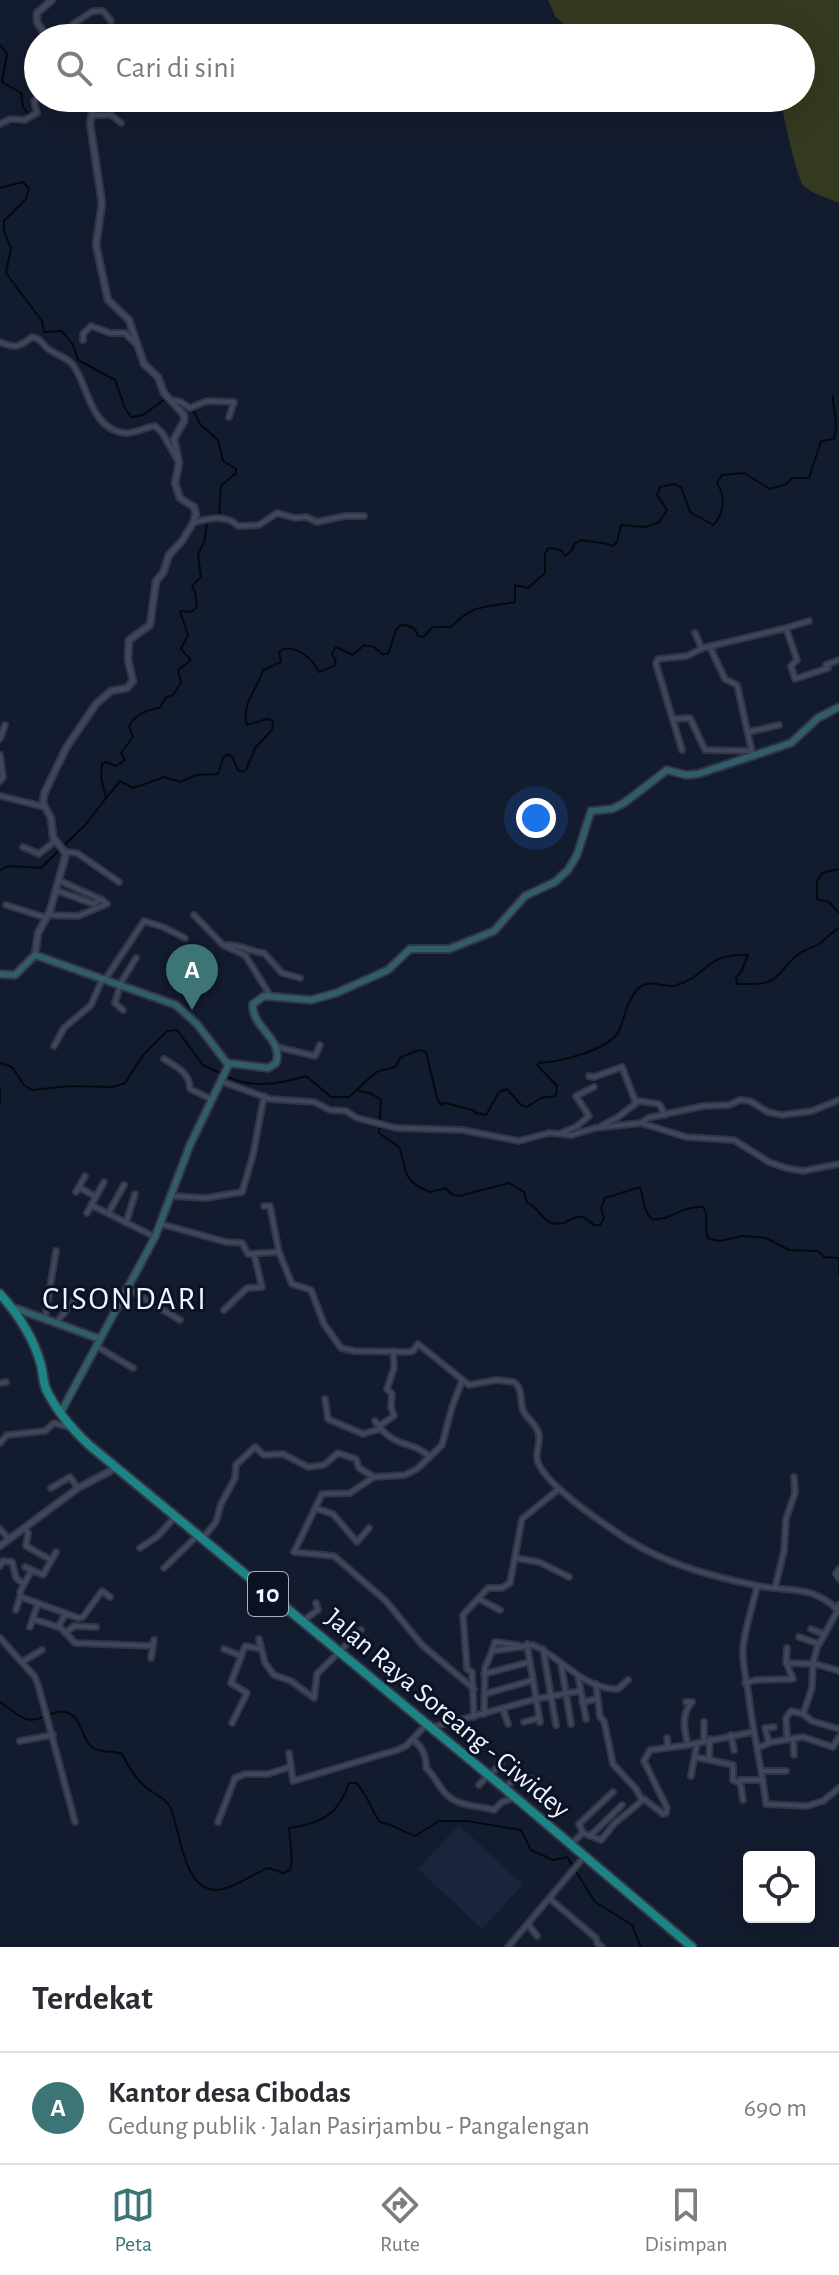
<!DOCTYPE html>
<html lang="id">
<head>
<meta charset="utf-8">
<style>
  :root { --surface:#fff; --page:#f7f7f7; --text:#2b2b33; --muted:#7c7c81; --line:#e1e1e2; --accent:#3d7476 }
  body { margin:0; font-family:"Alegreya Sans",sans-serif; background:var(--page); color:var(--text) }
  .controls { position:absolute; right:24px; bottom:24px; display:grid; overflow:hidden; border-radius:8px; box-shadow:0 8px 32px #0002 }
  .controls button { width:72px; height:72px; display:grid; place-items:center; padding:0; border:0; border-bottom:2px solid var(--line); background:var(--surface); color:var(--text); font:40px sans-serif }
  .you { position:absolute; left:536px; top:818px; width:28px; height:28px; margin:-20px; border:6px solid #fff; border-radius:50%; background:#1a73e8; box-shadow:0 0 0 12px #1a73e833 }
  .badge { display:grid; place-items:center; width:52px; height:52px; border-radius:50%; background:var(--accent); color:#fff; font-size:26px; font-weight:700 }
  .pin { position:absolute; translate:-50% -66px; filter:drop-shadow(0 2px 4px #0008) }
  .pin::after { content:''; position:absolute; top:42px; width:28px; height:24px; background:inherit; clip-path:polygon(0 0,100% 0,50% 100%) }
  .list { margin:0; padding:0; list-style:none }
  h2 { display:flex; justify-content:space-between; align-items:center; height:104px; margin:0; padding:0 32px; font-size:34px }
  h2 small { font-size:26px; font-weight:400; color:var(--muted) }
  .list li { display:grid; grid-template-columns:52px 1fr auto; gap:24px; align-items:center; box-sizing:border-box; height:112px; padding:0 32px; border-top:2px solid var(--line) }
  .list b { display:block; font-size:30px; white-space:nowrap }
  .list p { margin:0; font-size:26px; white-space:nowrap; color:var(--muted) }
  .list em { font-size:26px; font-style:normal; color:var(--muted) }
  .icon { flex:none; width:44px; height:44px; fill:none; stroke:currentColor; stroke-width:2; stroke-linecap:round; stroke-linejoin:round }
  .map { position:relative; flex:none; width:839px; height:1947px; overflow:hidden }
  .search { position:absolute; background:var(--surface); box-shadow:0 8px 32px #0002; left:24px; right:24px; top:24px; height:88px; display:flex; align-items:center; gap:20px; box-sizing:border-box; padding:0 28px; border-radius:44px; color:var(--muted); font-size:30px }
  .sheet { height:216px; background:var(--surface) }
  nav { display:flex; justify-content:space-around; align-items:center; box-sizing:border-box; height:112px; border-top:2px solid var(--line); background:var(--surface); font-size:22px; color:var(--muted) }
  nav a { display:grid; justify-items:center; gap:4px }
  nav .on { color:var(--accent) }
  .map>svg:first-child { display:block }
  .built { fill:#1a243c }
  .green { fill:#343a1f }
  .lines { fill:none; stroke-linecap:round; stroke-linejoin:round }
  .stream { stroke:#000b0e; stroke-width:2 }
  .minor-casing { stroke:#323543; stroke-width:8 }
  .tertiary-casing { stroke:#323543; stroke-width:9 }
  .secondary-casing { stroke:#323543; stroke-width:10 }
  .trunk-casing { stroke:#323543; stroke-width:12 }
  .minor { stroke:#3d465c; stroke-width:4 }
  .tertiary { stroke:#3d465c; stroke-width:5 }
  .secondary { stroke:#315d6b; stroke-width:6 }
  .trunk { stroke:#1c8485; stroke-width:8 }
  .labels { text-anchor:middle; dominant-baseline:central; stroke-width:6; stroke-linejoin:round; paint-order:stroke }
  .shield { fill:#0b1224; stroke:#acb0bb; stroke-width:2 }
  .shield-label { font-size:26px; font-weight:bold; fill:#f1f4fc }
  .street-label { font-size:28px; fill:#f1f4fc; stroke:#0b1224 }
  .quarter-label { font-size:32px; letter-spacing:2px; fill:#f1f4fc; stroke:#0b1224 }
</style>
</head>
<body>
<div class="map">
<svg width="839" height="1947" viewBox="0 0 839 1947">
  <rect width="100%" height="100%" fill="#131b2e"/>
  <!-- built -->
  <path class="built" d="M459 1825 523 1885 482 1929 418 1869Z"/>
  <!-- green -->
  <path class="green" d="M548 0H839V203C828 198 812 194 804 186 797 180 783 112 780 98H801V38H578L555 16Z"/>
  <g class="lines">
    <!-- stream -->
    <path class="stream" d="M0 45 7 54 2 82 21 93 23 107 31 118 27 122 7 123
      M0 188 23 182 29 188 26 199 4 221V231L11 248 6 273 42 321 44 332 62 331 73 345 78 360 115 380 125 408 131 417 143 415 165 399
      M106 798 120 781 133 788 164 777 180 782 196 775 218 774 223 758 228 754 232 757 238 770 243 772 246 770 255 748 272 730 273 721 267 719 247 725C241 704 257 690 263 670L281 662 279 652 283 649C298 646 313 659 319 672L334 666 336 661 332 654 336 647 353 655 364 645 374 647 382 654H388C394 644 392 620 409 626 416 629 415 630 418 636L423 637 433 627H451C474 603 485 608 515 602V585L528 588 545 573V554L548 548 561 550 565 556 572 550 574 544 581 540C593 543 602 541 613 546L617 542 621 525 645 527 659 522 667 510 657 495 660 487 674 484 681 487 690 512 713 525C724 515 726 496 717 483L722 475 744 473 770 489 786 484 792 478H809L821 441 834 439C839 422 833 412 833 396
      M839 869 822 873 817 881V899L829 902 839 913
      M0 870 9 866 41 868 86 824 106 798 101 777 102 764 106 762 116 766 125 760 121 753 133 737 129 727C133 715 148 709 160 708L166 697 173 695 181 683 178 670 191 660 181 649 188 635 180 611 191 612 197 607 195 592 192 586 201 577 198 555 205 539 207 521 219 519 221 486 236 473V469L223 461 218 440 200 424 190 404 172 398
      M0 1063 12 1067 24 1085 32 1090 70 1086 112 1087 125 1083 143 1055 167 1031 177 1030 203 1065 220 1073
      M226 1076C251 1089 280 1084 306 1076L331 1097H349L376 1072 395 1067 401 1057 419 1050 426 1052 437 1098 441 1105 445 1103 473 1110 476 1113 486 1115 499 1092 507 1089 521 1105 527 1107 541 1098 556 1096 557 1086 538 1066V1063C560 1062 611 1050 620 1029 625 1015 627 1001 637 990 649 976 664 990 677 985 710 975 704 953 748 955L741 972 736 977 737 984C777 985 770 982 796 956 803 950 812 948 819 944 826 939 831 932 839 928
      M0 1090V1102
      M357 1090 372 1094 381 1100 379 1133 399 1147C408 1171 400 1180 430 1192L446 1188 451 1194 459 1196 509 1183 524 1192 527 1203C540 1207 540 1220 552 1223 573 1228 573 1205 594 1225H600L604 1218 601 1208 605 1198 640 1187C644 1198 643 1211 652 1219 671 1221 680 1206 703 1207 711 1217 702 1228 709 1239L720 1241 742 1236 766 1238 789 1250 818 1251 824 1257 839 1258V1274
      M0 1702C8 1707 17 1716 26 1719 41 1723 55 1707 68 1713 83 1719 81 1739 92 1747 101 1754 112 1750 122 1754 129 1767 136 1780 148 1789 156 1795 167 1799 171 1809 181 1833 183 1897 223 1889 240 1885 253 1873 269 1868L283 1873 290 1870 292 1859 289 1828C322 1823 338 1815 349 1783H356C367 1793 371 1810 380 1822 393 1824 402 1832 415 1836L439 1821H467L521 1830 531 1850 553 1860 567 1857 595 1902 632 1925 641 1947"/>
    <defs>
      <path id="minor" d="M77 38 73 24 93 11H103L111 21
        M91 115H111L121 123
        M0 124 10 119 25 120 37 113 34 101 38 97
        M83 340V334L91 326 110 333H125L137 345
        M0 342C16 349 19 347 32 337 41 339 41 342 47 348 55 355 66 356 73 365 89 387 90 429 125 433 135 434 145 427 155 426L163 434 178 461
        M171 400 181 402 190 408 207 401 234 402 229 417
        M193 523C208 518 227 514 238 526L259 525 277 513 295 518 306 517 317 522 345 516H364
        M786 628 809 621
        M695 633 702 649
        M710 647 725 679 737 685 753 756
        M675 719 690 718 705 750 751 751
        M749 732 779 725
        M0 739 5 725
        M682 750 656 664 658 659 687 656 703 648 786 628 797 660 791 666 795 679 828 668 826 665 839 660
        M0 755 3 777 0 781
        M0 796 45 807
        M23 847 39 854 55 841
        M66 852 77 853 119 882
        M55 890 94 904 100 899 58 880
        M6 905 47 918
        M49 915 78 916 107 904 101 899
        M194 915 223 945 245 955 270 995
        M226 945C240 944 250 952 264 953L282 973 300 978
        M106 978 144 921 163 927 185 938
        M120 984 136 958
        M120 986 115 1003 123 1010
        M54 1046 64 1028 91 1005 102 980
        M277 1047 315 1056 320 1045
        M164 1059C177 1067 190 1073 190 1089L211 1099
        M589 1076 594 1077 622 1067 636 1103
        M220 1081 270 1099 314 1102 330 1110 346 1111 357 1118 396 1128 462 1130 519 1141 549 1133 572 1135 595 1128 641 1123 686 1137 734 1140 769 1162 786 1168 803 1171 839 1164
        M641 1123 648 1118 703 1106 729 1105 740 1100 750 1101 768 1112 782 1115 812 1111 839 1100
        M601 1126 618 1117 639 1101 659 1104 665 1115
        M561 1133 576 1127 589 1116 576 1096 594 1087
        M79 1187 96 1197
        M76 1192 85 1176
        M172 1196 206 1198 242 1192 253 1155 264 1096
        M91 1205 155 1237
        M264 1206H270L279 1252
        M87 1213 104 1182
        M108 1214 124 1185
        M126 1223 135 1194
        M161 1224 226 1242 242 1243 248 1254 279 1252 292 1284 311 1290 324 1324 341 1348 354 1351 408 1352 413 1351 418 1344 469 1385 496 1380 514 1382C524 1390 519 1399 523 1410 526 1419 537 1423 539 1435 540 1443 536 1452 537 1459 542 1484 607 1526 628 1540 667 1564 710 1576 754 1585 790 1593 810 1583 839 1611
        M128 1289 180 1320
        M224 1310 247 1288 262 1287 254 1254
        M45 1318 56 1251
        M57 1322 77 1296
        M96 1346 133 1368
        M462 1381 452 1407 442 1445 417 1469 405 1475 374 1477 350 1493 322 1494 294 1552 334 1556 386 1601 422 1645 474 1689
        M0 1383 6 1382
        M325 1399 328 1419 363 1434 380 1429
        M375 1421C396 1451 409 1438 430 1457
        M379 1426 394 1416 391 1407 392 1394 387 1389 394 1368 393 1351
        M0 1443 7 1435 45 1431 54 1423 68 1427
        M51 1488 70 1477 78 1488
        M315 1508 333 1514 357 1542 369 1528
        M25 1528 28 1533 26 1546 51 1560
        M0 1529 9 1539
        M203 1538 216 1522 221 1504 235 1478 236 1465 255 1447 264 1455 283 1454 308 1467 324 1465 338 1453 356 1459 359 1468 374 1477
        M140 1548 158 1536 174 1518
        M515 1558 539 1562 569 1577
        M0 1566 3 1561 12 1562 16 1578 24 1584
        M25 1567 43 1575 56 1552
        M164 1568 197 1536
        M839 1569 836 1574 839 1579
        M31 1571 20 1592 21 1597 78 1618 83 1617 102 1591 110 1597
        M757 1586C753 1606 745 1627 743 1648 742 1666 747 1681 749 1698 753 1733 762 1768 766 1804L807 1806 823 1801 839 1788
        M775 1588 784 1551 786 1519 795 1493 794 1477
        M479 1599 500 1610
        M838 1605H839
        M16 1610 20 1597
        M33 1619 58 1627 66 1613
        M304 1620 318 1610 316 1603
        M30 1627 38 1603
        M60 1627 75 1643 153 1646
        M811 1629 824 1634
        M65 1633 74 1626 96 1627
        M799 1637 819 1644
        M0 1638 35 1677 39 1688 75 1822
        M259 1639 265 1663 274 1675 291 1681 314 1698 317 1674 361 1630
        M527 1644 540 1722
        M224 1649 241 1656
        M543 1649 556 1725
        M492 1651 495 1642 518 1645
        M151 1658 154 1640
        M22 1662 42 1650
        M561 1663 571 1724
        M786 1663 813 1664
        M813 1663 839 1671
        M484 1674 530 1662
        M578 1676 586 1719
        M745 1683 756 1680 793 1679 786 1662 787 1648
        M596 1684 600 1717 604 1721 613 1764 636 1789 642 1800
        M485 1694 533 1680
        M582 1702 597 1699
        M686 1702H692C681 1714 684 1730 688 1745
        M503 1709 508 1724
        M484 1714 485 1668 492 1651 533 1645C561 1657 584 1690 618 1689L628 1680
        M803 1714 812 1721 839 1729
        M474 1717 472 1672 467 1669 463 1615 488 1588H502L510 1583 522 1519 559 1489
        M524 1722 539 1718
        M232 1723 247 1693 231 1683 245 1646 261 1649
        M433 1727 536 1699 580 1691
        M731 1735 734 1750
        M667 1738 668 1747
        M787 1738 786 1718 791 1711 803 1714 812 1688 813 1664 817 1648 838 1610
        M793 1738 794 1755
        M413 1739C422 1747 427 1757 426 1768 435 1776 438 1786 446 1794 458 1807 478 1805 494 1810L502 1802 515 1798
        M704 1740V1722
        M20 1741 53 1735
        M769 1743 765 1728 774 1727
        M757 1748 772 1742 803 1737 833 1747 839 1737
        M289 1753 293 1781 397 1750 406 1746 425 1726
        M696 1757 733 1765V1780L739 1783
        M709 1760 710 1739
        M762 1771H786
        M491 1774 501 1763
        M691 1776 697 1743
        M479 1785 488 1775
        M505 1786 522 1776 532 1779
        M743 1800 740 1780H763
        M218 1822 235 1778 245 1774H268L290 1767
        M583 1833 579 1824 613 1792
        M590 1836 622 1805
        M572 1843 583 1833 601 1840 615 1823 644 1799 663 1814 666 1813 667 1808 644 1761 650 1750 688 1745 753 1732
        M549 1898 596 1938 597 1943 602 1947
        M528 1924 537 1936
        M508 1947 584 1857"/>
      <path id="tertiary" d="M47 38 37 22V13L52 0
        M35 955 38 933 50 911 66 854 53 837 51 818 43 803 44 794 66 748 96 704 111 691 127 688 133 681 128 660 129 640 150 625 156 581 163 573 169 555 182 541 193 523 196 514 194 507 180 498 175 483 179 463 174 439 184 421V415L164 393 158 377 144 364 129 320 108 300 96 245 102 203 90 123 96 98
        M0 1546 78 1488 116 1468"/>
      <path id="secondary" d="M0 974 15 975 35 955 176 1005 197 1024 227 1063 268 1068 276 1063C284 1038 251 1028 253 1004L264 996 311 1000 336 993 388 970 410 949H449L494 931 525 896 555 882 568 870 577 855 591 811 612 809 624 803 667 770 686 775 698 774 791 743 818 718 839 707
        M12 1307 100 1339
        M61 1412 155 1237 190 1145 229 1064"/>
      <path id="trunk" d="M0 1294C17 1313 34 1339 41 1365 43 1373 43 1381 46 1389 56 1410 72 1429 89 1445L503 1787 692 1947"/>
    </defs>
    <!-- minor casing -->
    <use href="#minor" class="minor-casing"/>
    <!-- tertiary casing -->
    <use href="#tertiary" class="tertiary-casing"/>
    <!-- secondary casing -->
    <use href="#secondary" class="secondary-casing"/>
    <!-- trunk casing -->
    <use href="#trunk" class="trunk-casing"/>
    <!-- minor -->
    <use href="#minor" class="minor"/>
    <!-- tertiary -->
    <use href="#tertiary" class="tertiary"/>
    <!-- secondary -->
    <use href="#secondary" class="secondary"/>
    <!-- trunk -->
    <use href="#trunk" class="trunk"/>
  </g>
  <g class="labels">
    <!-- shield labels -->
    <rect class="shield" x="248" y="1572" width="40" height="44" rx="6"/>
    <g class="shield-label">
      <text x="268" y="1594">10</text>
    </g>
    <!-- street labels -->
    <g class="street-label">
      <text transform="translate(447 1714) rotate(40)">Jalan Raya Soreang - Ciwidey</text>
    </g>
    <!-- quarter labels -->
    <g class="quarter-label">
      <text x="125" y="1299">CISONDARI</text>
    </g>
  </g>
</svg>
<div class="controls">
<button><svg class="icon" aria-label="locate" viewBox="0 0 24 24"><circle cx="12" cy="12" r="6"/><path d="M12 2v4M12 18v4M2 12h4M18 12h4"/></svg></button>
</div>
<div class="you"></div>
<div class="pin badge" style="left:192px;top:1010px">A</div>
<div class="search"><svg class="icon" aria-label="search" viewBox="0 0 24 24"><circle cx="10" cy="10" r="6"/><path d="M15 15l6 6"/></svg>Cari di sini</div>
</div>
<section class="sheet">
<h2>Terdekat<small></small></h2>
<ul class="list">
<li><span class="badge">A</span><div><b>Kantor desa Cibodas</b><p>Gedung publik · Jalan Pasirjambu - Pangalengan</p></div><em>690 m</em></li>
</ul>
</section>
<nav>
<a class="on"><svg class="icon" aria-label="map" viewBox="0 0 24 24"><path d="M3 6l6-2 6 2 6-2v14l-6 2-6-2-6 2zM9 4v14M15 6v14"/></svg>Peta</a>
<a><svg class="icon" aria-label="directions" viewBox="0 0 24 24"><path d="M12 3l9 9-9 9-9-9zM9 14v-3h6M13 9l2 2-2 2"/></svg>Rute</a>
<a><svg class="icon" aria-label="saved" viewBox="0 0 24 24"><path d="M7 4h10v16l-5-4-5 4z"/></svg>Disimpan</a>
</nav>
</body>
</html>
